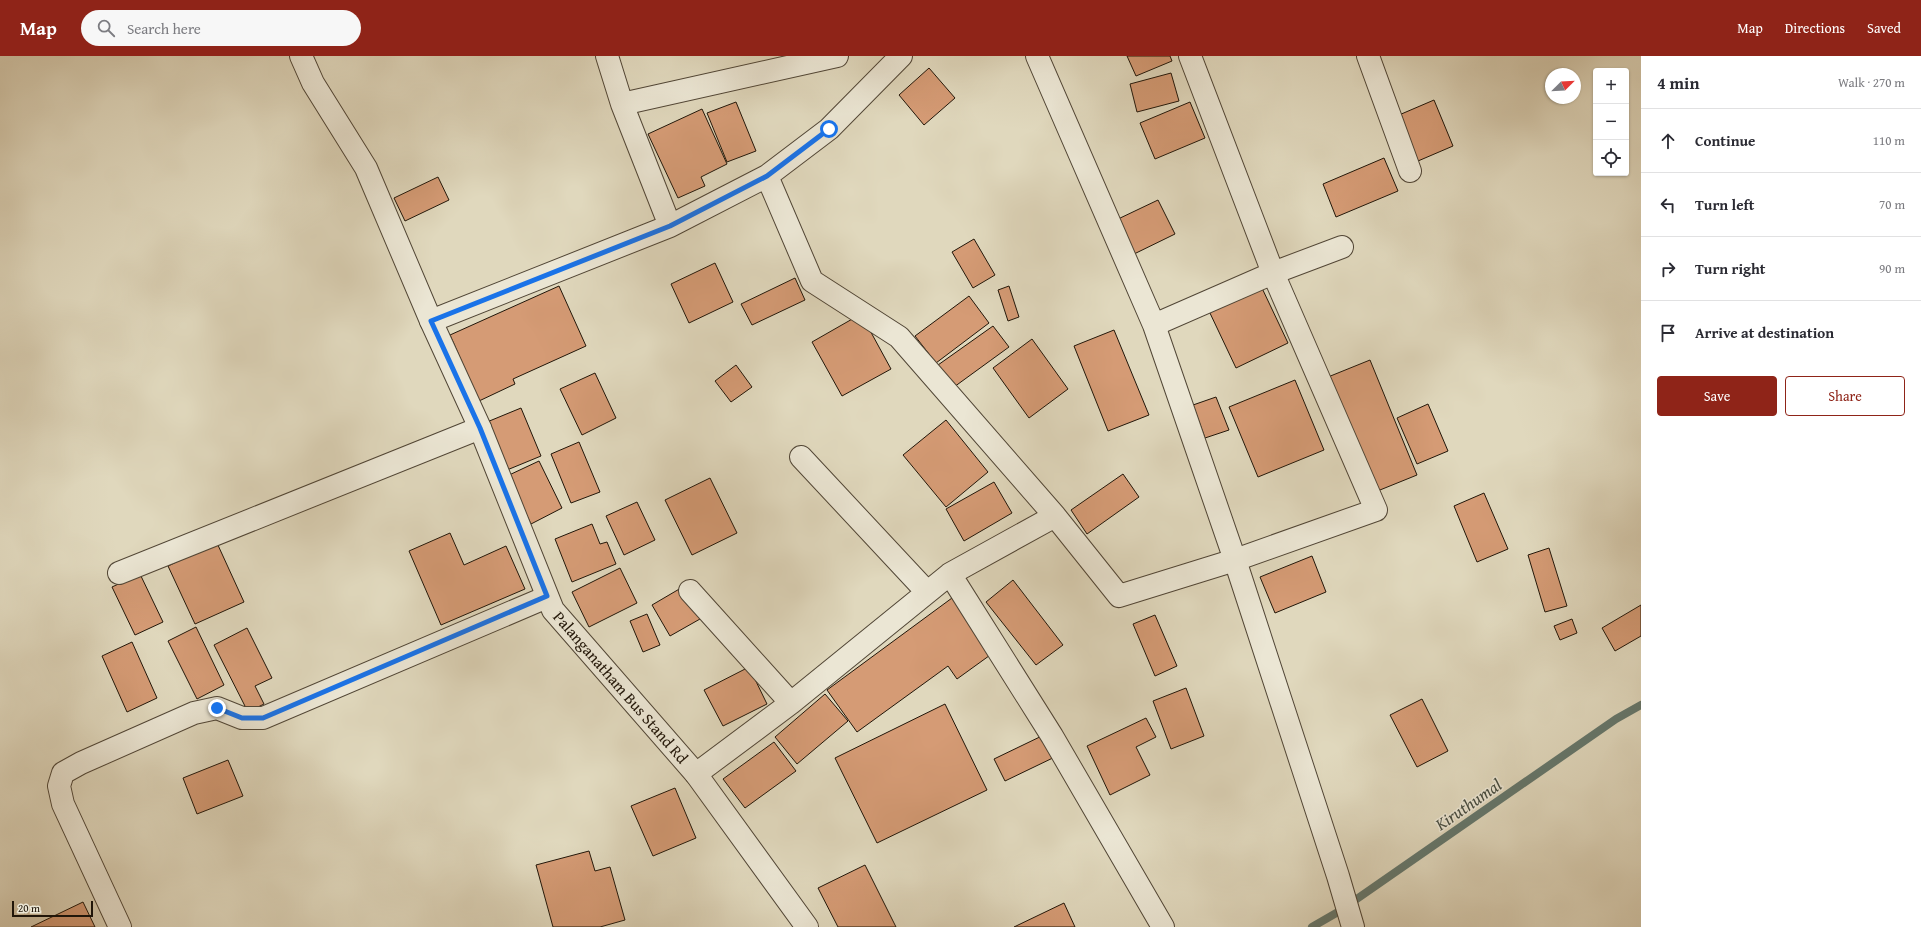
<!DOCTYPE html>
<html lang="en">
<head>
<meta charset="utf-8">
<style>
  :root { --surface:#fff; --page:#f7f7f7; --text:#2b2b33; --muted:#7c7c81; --line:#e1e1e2; --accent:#8f2418 }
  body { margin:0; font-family:"Gentium Book Plus",serif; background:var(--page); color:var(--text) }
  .controls { position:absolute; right:12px; top:12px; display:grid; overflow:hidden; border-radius:4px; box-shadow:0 1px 3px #0004 }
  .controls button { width:36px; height:36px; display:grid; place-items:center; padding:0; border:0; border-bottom:1px solid var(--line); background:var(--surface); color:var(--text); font:20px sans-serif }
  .compass { position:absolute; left:1545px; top:12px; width:36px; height:36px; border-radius:50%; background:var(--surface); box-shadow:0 1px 3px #0004; rotate:66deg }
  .scale { position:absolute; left:12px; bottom:10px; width:81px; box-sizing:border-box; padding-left:4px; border:2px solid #211609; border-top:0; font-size:11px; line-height:14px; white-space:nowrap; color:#211609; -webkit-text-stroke:3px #ebe6d4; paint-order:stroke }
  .stop { position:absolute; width:12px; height:12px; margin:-9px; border:3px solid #1a73e8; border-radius:50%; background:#fff }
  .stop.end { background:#1a73e8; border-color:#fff; box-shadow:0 1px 4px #0008 }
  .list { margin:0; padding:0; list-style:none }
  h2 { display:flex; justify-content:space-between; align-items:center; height:52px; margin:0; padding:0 16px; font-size:17px }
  h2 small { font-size:13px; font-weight:400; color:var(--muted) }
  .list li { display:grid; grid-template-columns:26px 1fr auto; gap:12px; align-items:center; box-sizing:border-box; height:64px; padding:0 16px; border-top:1px solid var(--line) }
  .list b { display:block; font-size:15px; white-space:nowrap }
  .list em { font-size:13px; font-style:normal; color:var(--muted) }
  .actions { display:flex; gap:8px; padding:12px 16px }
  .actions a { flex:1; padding:9px 0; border:1px solid var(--accent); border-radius:4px; text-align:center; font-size:14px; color:var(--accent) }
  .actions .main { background:var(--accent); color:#fff }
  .icon { flex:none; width:22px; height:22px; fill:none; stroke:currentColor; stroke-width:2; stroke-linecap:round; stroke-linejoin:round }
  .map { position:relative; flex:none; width:1641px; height:871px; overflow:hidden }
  header { display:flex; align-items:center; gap:24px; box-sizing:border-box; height:56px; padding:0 20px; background:var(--accent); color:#fff }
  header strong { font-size:19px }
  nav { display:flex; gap:22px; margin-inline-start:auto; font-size:14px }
  .search { width:280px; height:36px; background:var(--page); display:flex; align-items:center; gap:10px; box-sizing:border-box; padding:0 14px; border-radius:22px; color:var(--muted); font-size:15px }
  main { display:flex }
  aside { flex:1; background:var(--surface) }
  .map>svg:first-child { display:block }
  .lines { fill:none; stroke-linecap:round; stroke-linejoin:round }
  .stream { stroke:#66786d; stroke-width:8 }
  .building { fill:#d59b75; stroke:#211609 }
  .minor-casing { stroke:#514636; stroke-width:24 }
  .tertiary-casing { stroke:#514636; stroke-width:24 }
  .minor { stroke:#ebe6d4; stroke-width:22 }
  .tertiary { stroke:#ebe6d4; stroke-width:22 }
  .route { stroke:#1a73e8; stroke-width:5 }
  .labels { text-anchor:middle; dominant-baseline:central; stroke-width:3; stroke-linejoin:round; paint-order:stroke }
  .street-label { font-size:16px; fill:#211609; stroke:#ebe6d4 }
  .water-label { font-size:17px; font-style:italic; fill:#494f43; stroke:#ebe6d4 }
</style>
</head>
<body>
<header>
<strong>Map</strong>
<div class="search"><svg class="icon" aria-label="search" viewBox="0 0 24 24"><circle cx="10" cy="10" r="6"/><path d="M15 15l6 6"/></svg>Search here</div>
<nav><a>Map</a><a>Directions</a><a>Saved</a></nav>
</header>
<main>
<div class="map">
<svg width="1641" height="871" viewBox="0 0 1641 871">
  <rect width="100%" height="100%" fill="#e0d8bd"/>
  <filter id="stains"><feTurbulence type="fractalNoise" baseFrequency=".005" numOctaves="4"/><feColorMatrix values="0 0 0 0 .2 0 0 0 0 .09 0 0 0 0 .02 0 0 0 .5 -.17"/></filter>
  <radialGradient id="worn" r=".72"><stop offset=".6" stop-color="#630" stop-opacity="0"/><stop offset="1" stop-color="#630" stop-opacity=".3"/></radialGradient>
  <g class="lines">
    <!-- stream -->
    <path class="stream" d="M1312 871 1338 856 1616 663 1641 649"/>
  </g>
  <!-- building -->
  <path class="building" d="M1127 0H1170L1172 5 1136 20Z
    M929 12 955 42 924 69 899 39Z
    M1171 17 1179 45 1137 56 1130 28Z
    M1434 44 1453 90 1418 105 1399 59Z
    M736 46 756 95 727 106 707 57Z
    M1190 46 1205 82 1155 103 1140 67Z
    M702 53 727 108 701 121 705 130 678 142 648 78Z
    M1384 102 1398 135 1336 161 1323 128Z
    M438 121 449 144 405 165 394 142Z
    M1158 144 1175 178 1132 199 1116 164Z
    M974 183 995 219 973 232 952 196Z
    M715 207 733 246 689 267 671 228Z
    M795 222 805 244 752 269 741 248Z
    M559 230 586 290 513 323 515 328 479 345 450 279Z
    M1009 230 1019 261 1008 265 998 234Z
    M1261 230 1288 287 1236 312 1209 255Z
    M969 240 989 267 936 307 915 280Z
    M861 258 891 313 842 340 812 286Z
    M993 270 1009 291 954 331 938 309Z
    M1114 274 1149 359 1108 375 1074 290Z
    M1032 283 1068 333 1029 362 993 312Z
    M1370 304 1417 419 1375 436 1328 321Z
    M736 309 752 331 731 346 715 325Z
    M595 317 616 362 582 379 560 333Z
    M1295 324 1324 394 1258 421 1229 351Z
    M1216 341 1229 374 1205 382 1193 349Z
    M1428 348 1448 395 1417 408 1397 362Z
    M521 352 541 400 507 414 487 366Z
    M946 364 988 416 946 451 903 399Z
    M579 386 600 436 571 447 551 398Z
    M539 405 562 452 531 468 507 420Z
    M1123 418 1139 441 1087 478 1071 454Z
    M710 422 737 477 692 499 665 444Z
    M994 426 1012 457 964 485 946 453Z
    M1484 437 1508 493 1477 506 1454 450Z
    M637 446 655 484 624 499 606 460Z
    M592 468 600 488 607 486 616 508 572 526 555 483Z
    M450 477 464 509 506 490 525 533 441 569 409 495Z
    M217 487 244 546 195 568 168 510Z
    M1549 492 1567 550 1545 556 1528 499Z
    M1312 500 1326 536 1275 557 1260 521Z
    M620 512 637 547 589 571 572 536Z
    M140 518 163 566 135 579 112 531Z
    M1013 524 1063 589 1036 609 986 546Z
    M681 532 700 563 670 580 652 549Z
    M952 542 993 597 957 623 948 610 857 676 827 634Z
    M1641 549V580L1615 595 1602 572Z
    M647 558 660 589 643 596 630 565Z
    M1155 559 1177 610 1155 620 1133 568Z
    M1572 563 1577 577 1560 584 1554 570Z
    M196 571 224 629 197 643 168 585Z
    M247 572 272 622 255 630 264 648 248 656 214 589Z
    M132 586 157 642 127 656 102 600Z
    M749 611 767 648 723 670 704 634Z
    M1186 632 1204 680 1171 693 1153 645Z
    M825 638 848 665 797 708 775 681Z
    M1422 643 1448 695 1417 711 1390 659Z
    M945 648 987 734 877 787 835 702Z
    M1146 662 1156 681 1136 691 1150 719 1110 739 1087 690Z
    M1048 677 1059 699 1005 725 994 703Z
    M774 686 796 715 745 752 723 723Z
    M228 704 243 740 197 758 183 722Z
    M675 732 696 782 653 800 631 750Z
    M589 795 595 815 610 811 625 864 600 871H553L536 809Z
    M865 809 896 871H838L818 832Z
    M83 846 95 871H31Z
    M1064 847 1075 871H1014Z"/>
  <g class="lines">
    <defs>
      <path id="minor" d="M607 0 622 48 837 0
        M1037 0 1154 269 1235 504 1338 820 1353 871
        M1368 0 1410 115
        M767 120 812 225 899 281 1055 460 1119 540 1235 504 1376 454 1273 217 1190 0
        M670 170 767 120 829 73 901 0
        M431 265 670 170 622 48
        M1154 269 1273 217 1342 191
        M801 401 927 536
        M119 517 480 372
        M950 518 1055 460
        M690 535 791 647
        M696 718 791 647 950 518 1052 680 1163 871
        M120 871 63 748 59 730 63 717 81 707 194 657 217 652 242 662H263L547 541"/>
      <path id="tertiary" d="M301 0 313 27 366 112 431 265 480 372 553 554 696 718 807 871"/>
    </defs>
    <!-- minor casing -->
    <use href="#minor" class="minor-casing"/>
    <!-- tertiary casing -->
    <use href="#tertiary" class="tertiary-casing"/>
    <!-- minor -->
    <use href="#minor" class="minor"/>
    <!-- tertiary -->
    <use href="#tertiary" class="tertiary"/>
  </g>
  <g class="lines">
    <!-- route -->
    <path class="route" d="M217 652 242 662H263L547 540 480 372 431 265 670 170 767 120 829 73"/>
  </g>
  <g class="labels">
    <!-- street labels -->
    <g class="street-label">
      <text transform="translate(621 631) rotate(49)">Palanganatham Bus Stand Rd</text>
    </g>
    <!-- water labels -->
    <g class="water-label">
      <text transform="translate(1468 748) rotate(-35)">Kiruthumal</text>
    </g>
  </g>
  <rect width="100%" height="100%" filter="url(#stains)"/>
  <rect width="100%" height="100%" fill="url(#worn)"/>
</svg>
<div class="controls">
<button>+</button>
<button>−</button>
<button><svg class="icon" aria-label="locate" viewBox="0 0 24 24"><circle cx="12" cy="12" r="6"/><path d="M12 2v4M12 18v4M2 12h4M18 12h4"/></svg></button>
</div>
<svg class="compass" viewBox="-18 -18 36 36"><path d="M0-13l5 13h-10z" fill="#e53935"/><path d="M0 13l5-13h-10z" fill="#7c7c81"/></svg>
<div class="scale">20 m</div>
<div class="stop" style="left:829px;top:73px"></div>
<div class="stop end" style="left:217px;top:652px"></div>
</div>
<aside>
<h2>4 min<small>Walk · 270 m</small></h2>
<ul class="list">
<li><svg class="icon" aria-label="ahead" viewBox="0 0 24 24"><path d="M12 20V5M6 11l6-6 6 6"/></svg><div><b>Continue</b></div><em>110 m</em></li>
<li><svg class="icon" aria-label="left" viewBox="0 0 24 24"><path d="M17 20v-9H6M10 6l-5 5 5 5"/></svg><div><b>Turn left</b></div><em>70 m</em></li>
<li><svg class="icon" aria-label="right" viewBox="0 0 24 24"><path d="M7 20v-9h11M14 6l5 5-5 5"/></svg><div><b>Turn right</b></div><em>90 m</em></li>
<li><svg class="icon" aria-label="arrive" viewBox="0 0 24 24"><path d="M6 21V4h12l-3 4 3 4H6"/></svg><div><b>Arrive at destination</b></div></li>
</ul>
<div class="actions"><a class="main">Save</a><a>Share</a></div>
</aside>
</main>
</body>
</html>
